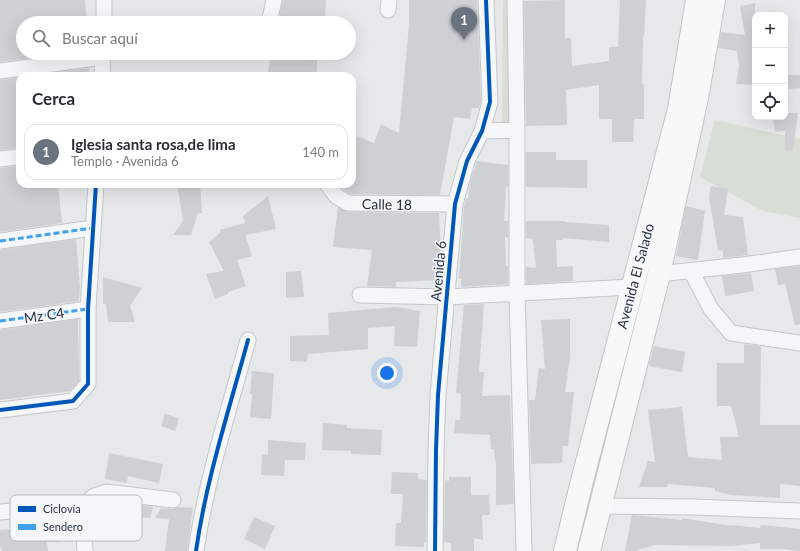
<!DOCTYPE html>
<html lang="es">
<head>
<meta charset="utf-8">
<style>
  :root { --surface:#fff; --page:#f7f7f7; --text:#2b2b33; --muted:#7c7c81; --line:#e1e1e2; --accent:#2563eb }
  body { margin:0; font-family:Lato,sans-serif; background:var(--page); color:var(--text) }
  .controls { position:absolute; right:12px; top:12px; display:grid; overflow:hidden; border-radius:8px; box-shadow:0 4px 16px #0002 }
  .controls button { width:36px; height:36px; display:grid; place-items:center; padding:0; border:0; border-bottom:1px solid var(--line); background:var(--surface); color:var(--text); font:20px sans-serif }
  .you { position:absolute; left:387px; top:373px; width:14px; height:14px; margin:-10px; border:3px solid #fff; border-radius:50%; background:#1a73e8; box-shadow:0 0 0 6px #1a73e833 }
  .badge { display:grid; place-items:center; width:26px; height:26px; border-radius:50%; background:var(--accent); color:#fff; font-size:13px; font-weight:700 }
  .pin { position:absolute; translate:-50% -33px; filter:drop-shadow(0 1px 2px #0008) }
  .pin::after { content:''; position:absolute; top:21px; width:14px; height:12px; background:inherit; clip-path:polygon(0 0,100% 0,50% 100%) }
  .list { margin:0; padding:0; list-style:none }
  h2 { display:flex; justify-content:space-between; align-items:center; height:52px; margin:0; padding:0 16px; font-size:17px }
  h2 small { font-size:13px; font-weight:400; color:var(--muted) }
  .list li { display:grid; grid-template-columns:26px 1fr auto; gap:12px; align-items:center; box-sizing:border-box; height:56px; margin:0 8px 8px; padding:0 8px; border:1px solid var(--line); border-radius:12px }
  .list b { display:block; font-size:15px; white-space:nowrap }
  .list p { margin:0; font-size:13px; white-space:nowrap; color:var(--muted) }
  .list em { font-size:13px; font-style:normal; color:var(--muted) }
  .icon { flex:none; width:22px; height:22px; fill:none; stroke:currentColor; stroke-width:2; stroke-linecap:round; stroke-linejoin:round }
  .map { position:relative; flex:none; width:800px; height:551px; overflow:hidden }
  .search { position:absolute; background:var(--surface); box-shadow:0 4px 16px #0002; left:16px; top:16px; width:340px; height:44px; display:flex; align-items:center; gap:10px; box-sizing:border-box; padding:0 14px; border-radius:22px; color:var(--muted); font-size:15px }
  .panel { position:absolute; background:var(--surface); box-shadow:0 4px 16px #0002; left:16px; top:72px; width:340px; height:116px; border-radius:12px }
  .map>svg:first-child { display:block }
  .green { fill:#d6ded6 }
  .building { fill:#ced0d3 }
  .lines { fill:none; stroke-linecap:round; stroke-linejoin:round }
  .street-casing { stroke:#c4c6c8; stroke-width:17 }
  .primary-casing { stroke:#c2c5c8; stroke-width:24 }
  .street { stroke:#f5f6f7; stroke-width:15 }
  .primary { stroke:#f8f8f8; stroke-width:22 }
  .quiet { stroke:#3ea3ec; stroke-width:3; stroke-dasharray:6 3; stroke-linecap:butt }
  .cycleway-casing { stroke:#f4f6f9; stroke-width:6 }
  .cycleway { stroke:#0057b8; stroke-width:4 }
  .labels { text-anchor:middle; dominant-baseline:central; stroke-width:3; stroke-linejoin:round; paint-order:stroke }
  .street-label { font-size:14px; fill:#2b3445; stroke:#f4f6f9 }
  .key { fill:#f4f6f9; stroke:#b8bcc3; stroke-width:1 }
  .key-label { font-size:11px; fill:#2b3445 }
</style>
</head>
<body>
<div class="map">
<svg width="800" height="551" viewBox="0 0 800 551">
  <rect width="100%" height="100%" fill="#e6e8ea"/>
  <!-- green -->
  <path class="green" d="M503 0H514L512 123H502Z
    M715 120 800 139V218L763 211 700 177Z"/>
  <!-- building -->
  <path class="building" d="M0 0H85L87 23H23V53H66L0 62Z
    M283 0H326L325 23H278Z
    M409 0H477L481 101 479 108H472L470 119 454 117 440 195 350 194 342 189 340 186V184H352V134L374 143 381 124 399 133 409 25Z
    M565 0V38H571L572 66 609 61V47H618L620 0H646L644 37H643L642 84H644V119H634L633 142H612V119H599V85L566 90 567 125 526 126 524 1Z
    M755 3V85L736 84 739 66 737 51 718 48 721 32 745 35 740 6Z
    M317 54V76H267L271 55Z
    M89 68 90 76H30Z
    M785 75H800V88L785 89Z
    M20 77V148L0 150V80Z
    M785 113H798L793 151 785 150V131L775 132 773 117H785Z
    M526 152H556V160H587V188L526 187Z
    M477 161 508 165V187H506L504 221H508V237H505L506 266H508V284L461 287V279H459L464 206 466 199H468L470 183Z
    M20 166V184H58L62 223 0 232V168Z
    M177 184H200L202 213H198L191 235H173L183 221Z
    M711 186 728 189 724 215 743 217 748 255 723 258V251L718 250 709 197Z
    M268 196 276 229 245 235 252 256 237 260 246 286 228 292V294L215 299 206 274 224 271 209 242 220 233V230L245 223 243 216Z
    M686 206 705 211 698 260 676 256Z
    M338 207 348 212 439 213 441 255 439 280 396 282V287L367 286 372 250 333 247Z
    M526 221H565V222L609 225V242L563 238V240H556L557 267 573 266V281L526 284V267L536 268 533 239 526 238Z
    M76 239 80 287 79 301 0 312V250Z
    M800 266V324L795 325 785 284 778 285 775 269Z
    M301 271 304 297 286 298V272Z
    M751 273 754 291 725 296 722 276Z
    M103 277 142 288 130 306 135 322H108L106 304H103Z
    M484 304 479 372H484L482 396 510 395 514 504 496 505V465L494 449H491L490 435 454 433 455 420H460L461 394 456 393 464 305Z
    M396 307 420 311 417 347 394 346 395 326 368 328V349L308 354 307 362 290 361V336L329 335 328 313Z
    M78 319 79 381 70 391 0 400V330Z
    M570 319V357L565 392H574L568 446H563L562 463 531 464 529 400H535L539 368 545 369 541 320Z
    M744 344 761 346 760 425H800V486L780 484V498L731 495 715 491V488L668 484 667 487H639L648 461 655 462 648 410 682 407 688 457 722 460 720 437H739L731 406H717V363H744Z
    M654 346 685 352 682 372 649 366Z
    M252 371 274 373 271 419 250 417 252 394H250Z
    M165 414 179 418 175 431 161 426Z
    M323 423 347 425V428L382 430 381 455 351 454V451L322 450Z
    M268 440 306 443 305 460H285L284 476 261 475 262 454 268 455Z
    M109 453 163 464 159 483 128 476 127 483 105 479Z
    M392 472 418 473V479L427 480 426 542H424V547L395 546 396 523H401L403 494H391Z
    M449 477H471V495H489L490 515H482L483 540 474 538V551H451V543L444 542 445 480 449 481Z
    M118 502 153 507 150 518 129 516 127 535 114 534Z
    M178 507 193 508 187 551H165L169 519 155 518 161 508 172 509Z
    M632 515 682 520V518L731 526V525L760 528 761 525 800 529V551L782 549H760V543L731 546 654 545 635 551H625Z
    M254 517 275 526 265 549 244 539Z
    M59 526 60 542H47L48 551H2L1 547 0 548V530Z"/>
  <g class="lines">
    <defs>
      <path id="street" d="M515 0 517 130V293L524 551
        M388 10 389 0
        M104 23V0
        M269 23 274 0
        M0 71 103 57
        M102 76 103 53
        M482 131 517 130
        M0 159 20 157
        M327 184 336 196 348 203 455 204
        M0 241 93 228
        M691 271 711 309 731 333 800 343
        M659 274 742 265 800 257
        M360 295 447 297 631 287
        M0 321 88 309
        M0 410 73 401 88 384V309L96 184
        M600 506 694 507 800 511
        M82 507 94 496 106 492 173 500
        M82 507 83 515 85 551
        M0 512 74 505 82 507
        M196 551C206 480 229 410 248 340
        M435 551 436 450 438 395 455 204 467 161 482 131 490 102 486 0"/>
      <path id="primary" d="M565 551 581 485 679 109 697 0
        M589 551 659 274 697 98 714 0"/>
    </defs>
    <!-- street casing -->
    <use href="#street" class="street-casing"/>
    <!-- primary casing -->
    <use href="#primary" class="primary-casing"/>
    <!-- street -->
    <use href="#street" class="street"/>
    <!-- primary -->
    <use href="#primary" class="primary"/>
    <!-- quiet -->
    <path class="quiet" d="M0 241 93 228
      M0 321 88 309"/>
    <defs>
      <path id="cycleway" d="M0 410 73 401 88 384V309L96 184
        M196 551C206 480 229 410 248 340
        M435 551 436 450 438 395 455 204 467 161 482 131 490 102 486 0"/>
    </defs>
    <!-- cycleway casing -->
    <use href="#cycleway" class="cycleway-casing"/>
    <!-- cycleway -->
    <use href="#cycleway" class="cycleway"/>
  </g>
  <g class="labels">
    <!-- street labels -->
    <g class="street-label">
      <text transform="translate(387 204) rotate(1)">Calle 18</text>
      <text transform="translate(438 271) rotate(-85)">Avenida 6</text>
      <text transform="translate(635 276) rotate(-75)">Avenida El Salado</text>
      <text transform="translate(44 315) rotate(-8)">Mz C4</text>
    </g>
  </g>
  <!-- legend -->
  <rect x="10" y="495" width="132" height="46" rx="6" class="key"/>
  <rect x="18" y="506" width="18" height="6" fill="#0057b8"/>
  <rect x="18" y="524" width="18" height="6" fill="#3ea3ec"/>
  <g class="key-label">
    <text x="43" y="513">Ciclovía</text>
    <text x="43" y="531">Sendero</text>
  </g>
</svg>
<div class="controls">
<button>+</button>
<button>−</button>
<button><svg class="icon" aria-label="locate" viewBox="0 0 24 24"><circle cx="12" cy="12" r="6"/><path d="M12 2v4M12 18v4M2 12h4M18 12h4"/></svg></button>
</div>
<div class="you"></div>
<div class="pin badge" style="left:464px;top:40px;background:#6b7280">1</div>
<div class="search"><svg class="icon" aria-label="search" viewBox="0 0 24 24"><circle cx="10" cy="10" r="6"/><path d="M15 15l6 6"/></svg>Buscar aquí</div>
<section class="panel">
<h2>Cerca<small></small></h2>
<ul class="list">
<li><span class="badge" style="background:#6b7280">1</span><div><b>Iglesia santa rosa,de lima</b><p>Templo · Avenida 6</p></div><em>140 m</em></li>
</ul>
</section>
</div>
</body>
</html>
